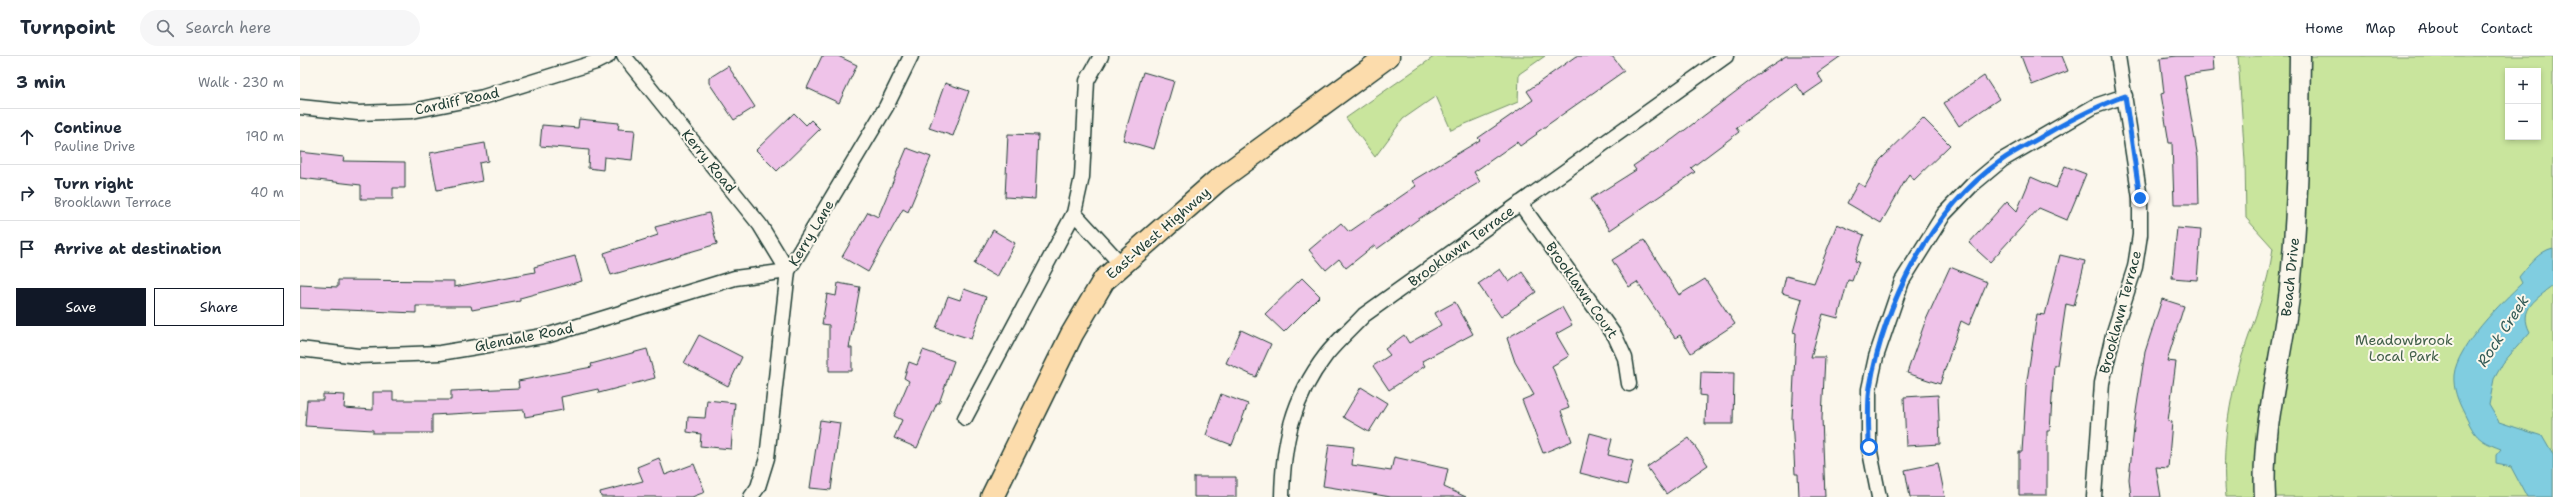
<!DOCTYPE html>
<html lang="en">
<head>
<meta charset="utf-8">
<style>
  :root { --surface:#fff; --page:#f6f6f7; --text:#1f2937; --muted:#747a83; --line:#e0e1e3; --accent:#111827 }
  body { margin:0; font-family:"Shantell Sans",sans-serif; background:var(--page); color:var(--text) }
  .controls { position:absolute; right:12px; top:12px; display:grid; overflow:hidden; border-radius:0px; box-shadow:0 2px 6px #0003 }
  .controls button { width:36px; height:36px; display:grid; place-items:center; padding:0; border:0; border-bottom:1px solid var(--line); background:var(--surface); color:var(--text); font:20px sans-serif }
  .stop { position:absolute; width:12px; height:12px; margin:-9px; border:3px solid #1a73e8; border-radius:50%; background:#fff }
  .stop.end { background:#1a73e8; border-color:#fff; box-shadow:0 1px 4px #0008 }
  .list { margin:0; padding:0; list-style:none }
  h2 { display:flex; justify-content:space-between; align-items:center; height:52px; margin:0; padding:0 16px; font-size:17px }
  h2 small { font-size:13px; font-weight:400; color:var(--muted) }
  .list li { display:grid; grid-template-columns:26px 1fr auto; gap:12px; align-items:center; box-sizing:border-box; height:56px; padding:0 16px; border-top:1px solid var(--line) }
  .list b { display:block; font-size:15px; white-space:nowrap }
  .list p { margin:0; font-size:13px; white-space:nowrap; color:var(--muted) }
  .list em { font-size:13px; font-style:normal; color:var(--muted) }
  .actions { display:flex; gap:8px; padding:12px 16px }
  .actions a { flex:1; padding:9px 0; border:1px solid var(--accent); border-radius:0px; text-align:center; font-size:14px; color:var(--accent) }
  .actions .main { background:var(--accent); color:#fff }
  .icon { flex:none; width:22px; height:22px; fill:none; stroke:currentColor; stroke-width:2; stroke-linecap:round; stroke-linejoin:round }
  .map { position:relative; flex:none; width:2253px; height:441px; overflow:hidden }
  header { display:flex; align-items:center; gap:24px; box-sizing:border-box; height:56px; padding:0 20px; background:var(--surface); border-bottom:1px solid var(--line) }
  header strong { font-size:19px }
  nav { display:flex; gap:22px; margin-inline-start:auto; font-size:14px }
  .search { width:280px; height:36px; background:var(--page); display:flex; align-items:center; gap:10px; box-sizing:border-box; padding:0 14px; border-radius:22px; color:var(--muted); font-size:15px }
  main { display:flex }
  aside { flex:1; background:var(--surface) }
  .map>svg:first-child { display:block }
  .green { fill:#c9e59d; stroke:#749168; fill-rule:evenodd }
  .water { fill:#80cde0; stroke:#59939b }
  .building { fill:#efc3e9; stroke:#1f3d34 }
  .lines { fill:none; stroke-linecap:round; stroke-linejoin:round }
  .street-casing { stroke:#1f3d34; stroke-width:17 }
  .secondary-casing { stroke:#1f3d34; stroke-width:23 }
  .primary-casing { stroke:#1f3d34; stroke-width:25 }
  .street { stroke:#fbf7ec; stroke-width:14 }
  .secondary { stroke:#fbf7ec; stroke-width:20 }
  .primary { stroke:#fcdcac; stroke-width:22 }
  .route { stroke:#1a73e8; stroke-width:5 }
  .labels { text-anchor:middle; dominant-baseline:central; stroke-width:4; stroke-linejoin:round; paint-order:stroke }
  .street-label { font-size:14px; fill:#1f3d34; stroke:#fbf7ec }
  .park-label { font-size:14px; fill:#415f49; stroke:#fbf7ec }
  .water-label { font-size:15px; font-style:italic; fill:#325a56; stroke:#fbf7ec }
</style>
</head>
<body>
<header>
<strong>Turnpoint</strong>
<div class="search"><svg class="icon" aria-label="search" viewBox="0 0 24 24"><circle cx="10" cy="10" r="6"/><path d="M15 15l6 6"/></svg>Search here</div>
<nav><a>Home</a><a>Map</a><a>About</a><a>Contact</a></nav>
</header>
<main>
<aside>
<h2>3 min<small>Walk · 230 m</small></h2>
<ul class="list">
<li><svg class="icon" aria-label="ahead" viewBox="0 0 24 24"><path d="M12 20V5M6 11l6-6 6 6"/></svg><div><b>Continue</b><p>Pauline Drive</p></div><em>190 m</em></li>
<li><svg class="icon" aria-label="right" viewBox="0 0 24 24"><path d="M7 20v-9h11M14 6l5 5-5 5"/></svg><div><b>Turn right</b><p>Brooklawn Terrace</p></div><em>40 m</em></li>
<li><svg class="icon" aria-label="arrive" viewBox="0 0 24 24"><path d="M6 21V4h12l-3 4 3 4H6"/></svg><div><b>Arrive at destination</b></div></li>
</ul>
<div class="actions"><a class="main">Save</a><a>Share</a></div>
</aside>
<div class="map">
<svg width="2253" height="441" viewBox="0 0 2253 441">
  <rect width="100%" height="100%" fill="#fbf7ec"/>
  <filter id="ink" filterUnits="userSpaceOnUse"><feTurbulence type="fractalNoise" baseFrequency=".025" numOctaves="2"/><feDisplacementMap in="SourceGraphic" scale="8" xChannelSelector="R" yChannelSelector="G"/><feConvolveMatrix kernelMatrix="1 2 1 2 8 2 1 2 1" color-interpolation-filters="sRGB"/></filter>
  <g filter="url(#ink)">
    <!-- green -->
    <path class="green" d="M1135 0H1245L1219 18 1218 46 1151 74 1136 40 1103 63 1075 101 1046 62Z
      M1938 0H2253V441H1926C1921 394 1929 345 1942 300 1954 264 1968 230 1973 192L1946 162 1945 105ZM2208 15H2238V81H2208Z"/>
    <!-- water -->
    <path class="water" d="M2253 192V230C2236 243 2218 253 2230 276L2203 307 2194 323 2189 349 2199 366 2242 380 2253 399V441H2227L2211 411 2196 408V399L2201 393C2177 384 2175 380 2164 357 2158 345 2153 333 2154 319 2157 290 2202 246 2222 227L2219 221C2228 210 2239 195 2253 192Z"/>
    <!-- building -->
    <path class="building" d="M522 0H538L557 9 539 47 507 32Z
      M1276 0H1312L1324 15 1236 77 1237 78 1220 90 1217 86 1174 116 1180 126 1120 162 1077 193 1075 189 1046 212 1039 203 1026 214 1009 194 1041 167 1049 176 1116 130 1112 125 1180 84 1178 82 1233 44 1227 35Z
      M1486 0H1541L1517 17 1523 26 1504 39 1496 28 1436 72 1439 76 1391 112 1395 116 1310 174 1290 143 1336 114 1333 110 1373 83 1467 12Z
      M1721 0H1762L1768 15 1732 29Z
      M1877 0H1913L1914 15 1884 19 1898 102 1899 148H1874L1872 87H1869L1861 38 1864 37 1860 2Z
      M428 10 455 51 434 64 409 27V22Z
      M843 16 874 25 854 93 823 84Z
      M1684 20 1699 43 1659 70 1644 47Z
      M645 27 669 35 653 80 629 72Z
      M494 57 506 69 511 64 520 73 477 115 456 94Z
      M1623 62 1650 89 1614 124 1609 118 1581 167 1547 147 1558 127 1565 131 1580 104Z
      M279 63 319 67 318 73 335 74 332 104 304 101 303 114 288 112 289 94 240 90 242 69 278 72Z
      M708 78 738 79 735 143 705 141Z
      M185 87 188 105 179 107 182 125 137 134 130 97Z
      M607 92 631 101 608 156 603 153 568 216 542 201 568 156 578 161Z
      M0 96 44 101 43 105 105 106V132H93V143H61V129L0 122Z
      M1765 110 1786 118 1767 164 1739 152 1690 206 1669 187 1707 145 1717 155 1731 121 1756 132Z
      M409 157 417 188 311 219 304 197 358 179 355 171Z
      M1537 168 1564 179 1555 205 1559 206 1552 225 1548 224 1538 262 1523 258 1511 301H1525L1522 362 1525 441H1499L1498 418H1495L1492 362 1496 277 1493 276 1502 243 1482 237 1486 220 1514 227Z
      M1877 172 1901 174 1897 224 1872 222Z
      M693 174 715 187 697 221 674 208Z
      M1344 184 1379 239 1405 223 1435 268 1391 297 1380 279 1375 282 1337 226 1329 231 1312 204Z
      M1760 199 1785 205 1774 250 1766 248 1757 309H1754L1750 375H1747V439H1719V396H1722L1726 331 1737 258 1745 259Z
      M275 200 282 225 220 242V245L172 254 171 250H116V257L0 252V229L38 231V224L154 225V231L235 216 234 211Z
      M1650 211 1687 226 1669 269 1661 265 1640 328 1607 317 1625 266Z
      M1200 213 1209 226 1222 216 1236 236 1201 261 1178 228Z
      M1002 222 1020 240 984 276 965 258Z
      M538 227 560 231 549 292H552V315H529V269L522 268 527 238 536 240Z
      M664 233 686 241 671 283 636 272 648 240 660 244Z
      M1862 243 1884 250 1867 305 1876 306 1868 365 1872 366 1868 412 1856 411 1861 441H1831L1829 423 1835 362 1845 296Z
      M1155 246 1173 278 1122 305 1125 310 1089 334 1073 310 1090 299 1085 293 1104 279 1109 287 1141 269 1135 257Z
      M1262 251 1272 269 1256 278 1269 300 1252 310 1269 352 1261 355 1272 385 1243 397 1222 344 1234 339 1215 306 1207 282Z
      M941 274 971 288 956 321 926 307Z
      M399 279 442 301 428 330 384 307Z
      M347 293 355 322 299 337 298 333 261 341 263 354 225 361 224 354 132 359V377H73V374L5 370 7 344H23V338L45 339 44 352 73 354V336H93V344H151V335L219 332 218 325 292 311 291 308Z
      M623 294 654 305 639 347H637L617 392 594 382 602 364 594 360 609 325 604 322 609 306 617 309Z
      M1401 316 1434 317 1433 368H1405L1406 340 1400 339Z
      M1061 331 1087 347 1069 376 1043 361Z
      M921 338 948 348 932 389 906 379Z
      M1638 339 1640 388 1606 390 1604 341Z
      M407 344 435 347 431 393 400 390 401 378 387 376 388 361 405 362Z
      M520 364 540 367 531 434 510 432Z
      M1290 377 1312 383 1308 399 1333 405 1327 429 1280 417Z
      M1389 382 1408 409 1366 438 1347 411Z
      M1029 388 1054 391 1052 409 1091 415 1094 401 1148 413 1144 431 1166 441H1091L1023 430Z
      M359 402 365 419 394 408 405 436 392 441H301L300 436 343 425 337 411Z
      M1638 407 1645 441H1610L1605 414Z
      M894 421H936V441H894Z"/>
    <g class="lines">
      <defs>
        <path id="street" d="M801 0 787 25 782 121 774 157 820 207
          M0 51 58 57 112 55 183 41 296 6 308 0
          M1220 147 1315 280 1325 302 1329 328
          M0 293 58 300 140 297 249 279 435 222 488 215 460 169 324 0
          M665 362 774 157
          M451 441 458 431 467 402 488 215 586 51 611 0
          M982 441C983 387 992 343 1026 299 1037 285 1052 272 1064 259L1426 0
          M1579 441 1569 391V333L1576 301 1602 225 1644 158 1672 129 1702 104 1795 50 1825 40
          M1794 441 1802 327 1813 279 1835 211 1840 179V142L1818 0"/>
        <path id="secondary" d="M1965 441C1961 371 1982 303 1990 233 1998 156 1999 77 2000 0"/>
        <path id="primary" d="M692 441 772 278 804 224 917 125 1088 0"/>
      </defs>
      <!-- street casing -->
      <use href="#street" class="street-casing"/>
      <!-- secondary casing -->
      <use href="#secondary" class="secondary-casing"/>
      <!-- primary casing -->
      <use href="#primary" class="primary-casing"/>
      <!-- street -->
      <use href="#street" class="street"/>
      <!-- secondary -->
      <use href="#secondary" class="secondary"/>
      <!-- primary -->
      <use href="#primary" class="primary"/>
    </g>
  </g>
  <g class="lines" filter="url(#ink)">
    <!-- route -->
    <path class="route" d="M1569 391C1569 372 1567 350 1570 331 1584 247 1631 154 1702 104 1716 94 1732 87 1746 78 1772 63 1796 50 1825 40L1840 142"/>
  </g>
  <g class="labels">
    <!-- street labels -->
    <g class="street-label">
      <text transform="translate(157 45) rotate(-12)">Cardiff Road</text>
      <text transform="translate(409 105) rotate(51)">Kerry Road</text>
      <text transform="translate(511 177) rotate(-59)">Kerry Lane</text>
      <text transform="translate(858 177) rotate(-41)">East-West Highway</text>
      <text transform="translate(1161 190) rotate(-36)">Brooklawn Terrace</text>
      <text transform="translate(1990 221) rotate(-84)">Beach Drive</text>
      <text transform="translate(1282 234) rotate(55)">Brooklawn Court</text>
      <text transform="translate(1820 256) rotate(-75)">Brooklawn Terrace</text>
      <text transform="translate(224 281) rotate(-11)">Glendale Road</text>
    </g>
    <!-- park labels -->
    <g class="park-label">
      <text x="2104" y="284">Meadowbrook<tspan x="2104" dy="16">Local Park</tspan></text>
    </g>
    <!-- water labels -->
    <g class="water-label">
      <text transform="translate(2203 275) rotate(-57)">Rock Creek</text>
    </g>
  </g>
</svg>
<div class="controls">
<button>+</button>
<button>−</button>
</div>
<div class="stop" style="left:1569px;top:391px"></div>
<div class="stop end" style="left:1840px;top:142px"></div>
</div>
</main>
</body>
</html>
